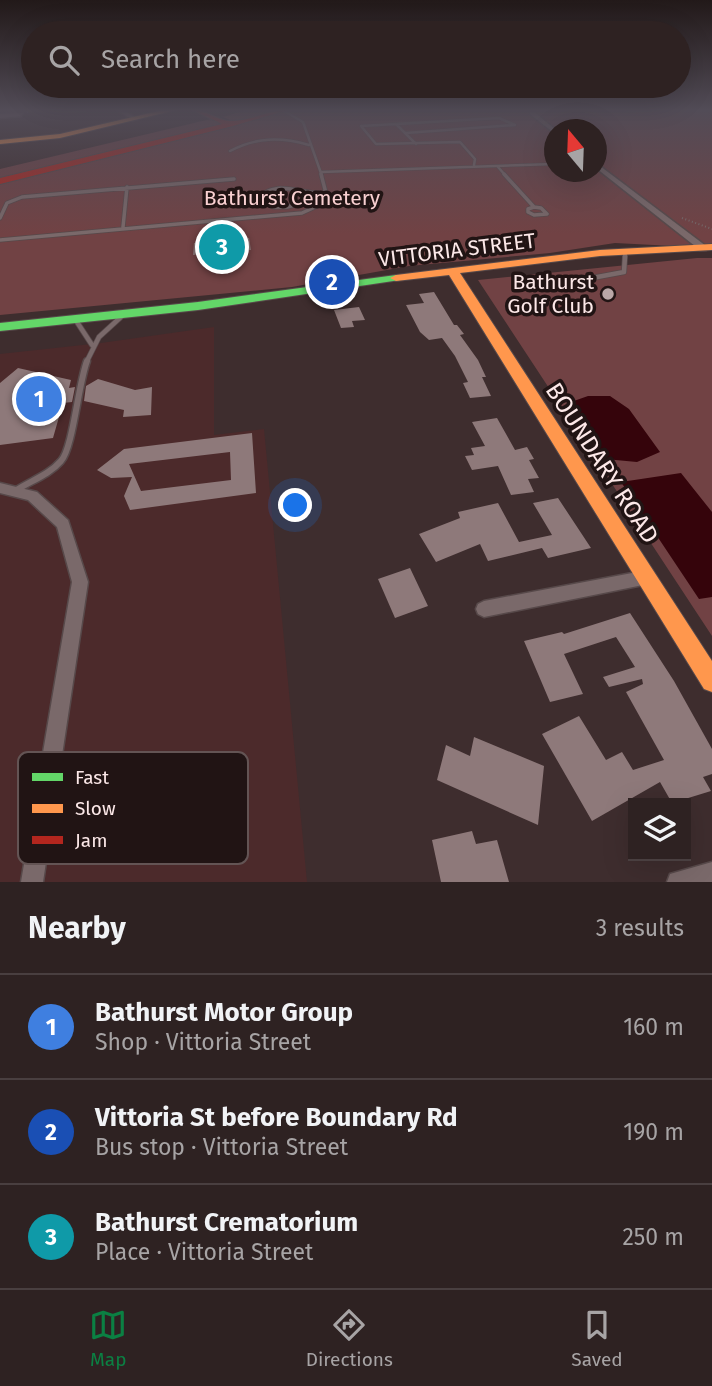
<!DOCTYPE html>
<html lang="en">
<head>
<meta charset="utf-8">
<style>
  :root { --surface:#2e2222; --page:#3a2f2f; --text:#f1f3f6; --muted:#a7a4a5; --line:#493f40; --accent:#0b8043 }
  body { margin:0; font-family:"Fira Sans",sans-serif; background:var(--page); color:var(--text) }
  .controls { position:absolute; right:21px; bottom:21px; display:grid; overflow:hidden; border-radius:0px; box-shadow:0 7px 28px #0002 }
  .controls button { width:63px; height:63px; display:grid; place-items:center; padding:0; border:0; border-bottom:2px solid var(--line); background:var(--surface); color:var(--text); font:35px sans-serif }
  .compass { position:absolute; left:544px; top:119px; width:63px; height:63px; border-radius:50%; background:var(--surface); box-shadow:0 7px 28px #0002; rotate:341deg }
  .you { position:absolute; left:296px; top:506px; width:24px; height:24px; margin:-18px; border:5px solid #fff; border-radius:50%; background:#1a73e8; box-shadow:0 0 0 10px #1a73e833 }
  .badge { display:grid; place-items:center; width:46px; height:46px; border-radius:50%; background:var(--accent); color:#fff; font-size:23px; font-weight:700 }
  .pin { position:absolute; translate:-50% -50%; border:4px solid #fff; box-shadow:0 2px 7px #0006 }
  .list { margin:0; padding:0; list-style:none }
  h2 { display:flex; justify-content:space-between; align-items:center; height:91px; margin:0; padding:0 28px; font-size:30px }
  h2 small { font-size:23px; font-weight:400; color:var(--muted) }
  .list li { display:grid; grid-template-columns:46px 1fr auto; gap:21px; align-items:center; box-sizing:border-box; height:105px; padding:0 28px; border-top:2px solid var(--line) }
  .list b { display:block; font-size:26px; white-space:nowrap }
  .list p { margin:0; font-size:23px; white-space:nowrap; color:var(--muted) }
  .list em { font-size:23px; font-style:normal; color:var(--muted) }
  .icon { flex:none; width:38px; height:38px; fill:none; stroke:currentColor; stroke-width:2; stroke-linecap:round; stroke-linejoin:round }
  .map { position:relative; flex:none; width:712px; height:882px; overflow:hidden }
  .search { position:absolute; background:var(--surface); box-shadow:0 7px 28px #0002; left:21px; right:21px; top:21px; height:77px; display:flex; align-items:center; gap:18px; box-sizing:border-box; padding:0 24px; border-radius:38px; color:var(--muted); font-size:26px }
  .sheet { height:406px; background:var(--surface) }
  nav { display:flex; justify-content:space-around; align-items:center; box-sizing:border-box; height:98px; border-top:2px solid var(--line); background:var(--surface); font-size:19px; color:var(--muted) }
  nav a { display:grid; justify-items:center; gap:4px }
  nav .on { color:var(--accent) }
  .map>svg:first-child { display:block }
  .built { fill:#4c2a2b }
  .green { fill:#714244; fill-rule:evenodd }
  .water { fill:#35040b }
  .building { fill:#8e797a; fill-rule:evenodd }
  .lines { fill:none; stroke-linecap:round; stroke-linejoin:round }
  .lane-far3-casing { stroke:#57494a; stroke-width:3.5 }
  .lane-far2-casing { stroke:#57494a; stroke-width:5 }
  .lane-far1-casing { stroke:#57494a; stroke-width:6 }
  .lane-casing { stroke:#57494a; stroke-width:9 }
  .street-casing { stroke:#57494a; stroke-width:3 }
  .fast-casing { stroke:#57494a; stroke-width:2 }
  .slow-casing { stroke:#57494a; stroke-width:2 }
  .jam-casing { stroke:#57494a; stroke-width:2 }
  .path { stroke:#776869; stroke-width:2; stroke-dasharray:1 2.5; stroke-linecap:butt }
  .lane-far3 { stroke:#7a696a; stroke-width:2.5 }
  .lane-far2 { stroke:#7a696a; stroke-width:3.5 }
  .lane-far1 { stroke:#7a696a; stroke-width:4.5 }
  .lane { stroke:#7a696a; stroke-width:6 }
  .street { fill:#7a696a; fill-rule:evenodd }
  .fast { fill:#63d668; fill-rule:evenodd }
  .slow { fill:#ff974d; fill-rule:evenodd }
  .jam { fill:#b3261e; fill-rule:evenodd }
  .poi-dot { fill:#baa7a7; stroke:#211414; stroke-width:2.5 }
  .labels { text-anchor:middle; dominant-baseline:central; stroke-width:7; stroke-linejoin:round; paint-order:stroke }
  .far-park-label { font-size:21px; fill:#f9d0d1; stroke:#211414 }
  .far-street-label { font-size:21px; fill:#fce8e8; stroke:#211414 }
  .far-poi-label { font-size:21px; fill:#fce8e8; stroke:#211414; text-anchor:end }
  .street-label { font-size:24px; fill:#fce8e8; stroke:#211414 }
  .key { fill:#211414; stroke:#635454; stroke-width:2 }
  .key-label { font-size:19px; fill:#fce8e8 }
</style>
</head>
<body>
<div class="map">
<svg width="712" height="882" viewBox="0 0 712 882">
  <rect width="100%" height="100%" fill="#3e2d2e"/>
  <!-- built -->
  <path class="built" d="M214 327V435L264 429 307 882H0V354L101 343Z"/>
  <!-- green -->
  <path class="green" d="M246 110H712V248L615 243 550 253 409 266 292 287 0 315V169L215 118 231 125 237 123 223 117ZM554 130H596V172H554Z
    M697 258H712V636L478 280Z"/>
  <!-- water -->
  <path class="water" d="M588 396H610L629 409 660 452 637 462 605 459C590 442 575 425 571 402Z
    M681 473 712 512V597L699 599 621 482Z"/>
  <!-- building -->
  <path class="building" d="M249 238 251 250 193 255 194 243Z
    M434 292 454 325H457L464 334 460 335 478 360 486 377H482L491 396 470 398 463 383 468 382 455 356 442 338 429 340 420 332 406 305 424 303 419 294Z
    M359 307 365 320 352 321 354 327 341 328 334 310Z
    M18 368 71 380 69 388 75 387 72 402 63 403 53 438 0 445V383Z
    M98 379 135 390 152 387 151 415 123 417 124 410 84 401 86 386Z
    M497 418 515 450 527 447 534 459 529 460 539 478 528 479 534 492 511 495 498 466 472 470 465 456 474 455 471 448 485 446 472 422Z
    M252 433 256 493 130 510 124 496 132 477 111 478 97 470 124 449ZM230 452 231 480 141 491 129 464Z
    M558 498 591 548 548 558 542 548 488 561 480 544 436 562 419 534 460 518 458 512 498 503 519 542 552 535 533 503Z
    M410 568 428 606 395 618 378 579Z
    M630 613 674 681 712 749V774L703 777 711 791 672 803 660 782 592 821 542 734 579 716 606 760 622 752 633 770 664 760 626 692 643 684 642 679 609 687 603 677 635 667 616 637 564 654 583 694 550 702 524 641 562 632 564 634Z
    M474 737 544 766 538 825 437 780 446 745 470 756Z
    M472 831 476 844 497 840 509 882H441L432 840Z"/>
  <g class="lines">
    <defs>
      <path id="lane-far3" d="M284 111 303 122 322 176
        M396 124 416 144
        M406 133 515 125 499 118 361 126 376 144 460 142 475 159 474 165
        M230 151C256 137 281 137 309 145
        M498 167 506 176
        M321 172 554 164"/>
      <path id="lane-far2" d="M504 174 534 207
        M257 199C277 177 302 196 326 193
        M240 201 257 199 273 207H287L302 203 309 195
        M534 207 541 208 547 214 534 215 528 212V209Z
        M0 218 7 203 22 197 234 179
        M123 227 127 187
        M0 240 302 213 328 201 321 174
        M625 258V252"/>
      <path id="lane-far1" d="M544 287 624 272 625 256
        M75 319 92 345
        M86 363 99 337 122 316"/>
      <path id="lane" d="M15 491C30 481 49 475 61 461 73 448 78 385 87 361"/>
      <path id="street" d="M117 110H123L138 119 133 120Z
        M530 112H534L556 130 554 133 530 114Z
        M23 113 21 116 0 118V114Z
        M596 163 706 246V250H700L596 168Z
        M0 483 37 492 68 520 88 582 43 882H21L72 582 57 527 28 500 0 493Z
        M648 570 653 572 656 577 653 582 648 584 484 617 478 614 476 609 478 604 484 601Z
        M712 862V882H667L670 874Z"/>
      <path id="fast" d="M396 275 402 278 400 280 198 310 0 331V323L198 302Z"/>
      <path id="slow" d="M163 110H176L60 138 0 144V140L60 134Z
        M712 244V250L600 256 460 273 712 661V692L704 689 449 275 396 281 390 278 396 275 600 250Z"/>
      <path id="jam" d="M193 110C207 110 219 122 231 121 250 121 268 110 288 110L233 126 0 184V178L222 124Z"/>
    </defs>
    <!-- lane-far3 casing -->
    <use href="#lane-far3" class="lane-far3-casing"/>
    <!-- lane-far2 casing -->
    <use href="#lane-far2" class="lane-far2-casing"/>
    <!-- lane-far1 casing -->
    <use href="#lane-far1" class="lane-far1-casing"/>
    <!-- lane casing -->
    <use href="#lane" class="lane-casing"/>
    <!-- street casing -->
    <use href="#street" class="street-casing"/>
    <!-- fast casing -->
    <use href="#fast" class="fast-casing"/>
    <!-- slow casing -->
    <use href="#slow" class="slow-casing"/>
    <!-- jam casing -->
    <use href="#jam" class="jam-casing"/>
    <!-- path -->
    <path class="path" d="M27 112 36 110
      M596 153 603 159
      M682 218 712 229"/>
    <!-- lane-far3 -->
    <use href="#lane-far3" class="lane-far3"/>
    <!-- lane-far2 -->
    <use href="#lane-far2" class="lane-far2"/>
    <!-- lane-far1 -->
    <use href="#lane-far1" class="lane-far1"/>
    <!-- lane -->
    <use href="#lane" class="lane"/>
    <!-- street -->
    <use href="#street" class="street"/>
    <!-- fast -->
    <use href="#fast" class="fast"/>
    <!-- slow -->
    <use href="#slow" class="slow"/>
    <!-- jam -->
    <use href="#jam" class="jam"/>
  </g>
  <!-- sky -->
  <linearGradient id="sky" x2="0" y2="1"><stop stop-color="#221919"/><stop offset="0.47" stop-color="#524c57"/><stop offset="1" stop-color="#524c57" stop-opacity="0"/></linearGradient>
  <rect width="712" height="234" fill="url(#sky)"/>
  <!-- markers -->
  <circle class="poi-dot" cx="608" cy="294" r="7"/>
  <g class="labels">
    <!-- far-park labels -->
    <g class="far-park-label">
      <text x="292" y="198">Bathurst Cemetery</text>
    </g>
    <!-- far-street labels -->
    <g class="far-street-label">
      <text transform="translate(457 250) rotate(-7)">VITTORIA STREET</text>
    </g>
    <!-- far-poi labels -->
    <g class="far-poi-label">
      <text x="594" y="282">Bathurst<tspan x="594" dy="24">Golf Club</tspan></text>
    </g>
    <!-- street labels -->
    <g class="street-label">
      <text transform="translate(602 463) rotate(57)">BOUNDARY ROAD</text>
    </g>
  </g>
  <!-- legend -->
  <rect x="18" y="752" width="230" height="112" rx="10" class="key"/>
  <rect x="32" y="773" width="31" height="8" fill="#63d668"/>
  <rect x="32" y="804" width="31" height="9" fill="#ff974d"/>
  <rect x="32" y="836" width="31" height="8" fill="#b3261e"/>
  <g class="key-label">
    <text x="75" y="784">Fast</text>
    <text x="75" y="815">Slow</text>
    <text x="75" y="847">Jam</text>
  </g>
</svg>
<div class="controls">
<button><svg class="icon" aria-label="layers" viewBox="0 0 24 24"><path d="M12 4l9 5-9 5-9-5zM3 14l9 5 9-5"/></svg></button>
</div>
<svg class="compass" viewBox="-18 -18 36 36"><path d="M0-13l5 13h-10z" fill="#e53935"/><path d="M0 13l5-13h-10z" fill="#a7a4a5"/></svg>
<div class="you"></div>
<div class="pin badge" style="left:39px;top:399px;background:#3f7fe0">1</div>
<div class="pin badge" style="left:332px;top:282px;background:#1a4fb4">2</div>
<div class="pin badge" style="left:222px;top:247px;background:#0f9aa8">3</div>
<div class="search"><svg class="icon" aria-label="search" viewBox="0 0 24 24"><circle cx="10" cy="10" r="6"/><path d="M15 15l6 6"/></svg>Search here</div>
</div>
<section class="sheet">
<h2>Nearby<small>3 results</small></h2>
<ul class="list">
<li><span class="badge" style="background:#3f7fe0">1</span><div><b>Bathurst Motor Group</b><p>Shop · Vittoria Street</p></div><em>160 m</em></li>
<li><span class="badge" style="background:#1a4fb4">2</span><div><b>Vittoria St before Boundary Rd</b><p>Bus stop · Vittoria Street</p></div><em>190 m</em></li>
<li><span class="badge" style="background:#0f9aa8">3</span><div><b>Bathurst Crematorium</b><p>Place · Vittoria Street</p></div><em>250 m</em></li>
</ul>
</section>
<nav>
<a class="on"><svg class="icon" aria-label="map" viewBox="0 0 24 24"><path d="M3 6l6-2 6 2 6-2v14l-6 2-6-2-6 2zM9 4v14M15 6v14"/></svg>Map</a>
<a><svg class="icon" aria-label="directions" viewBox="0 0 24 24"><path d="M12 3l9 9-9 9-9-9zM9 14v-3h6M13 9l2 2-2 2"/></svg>Directions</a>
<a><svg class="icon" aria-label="saved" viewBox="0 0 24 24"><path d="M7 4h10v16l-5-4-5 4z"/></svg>Saved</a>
</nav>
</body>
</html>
